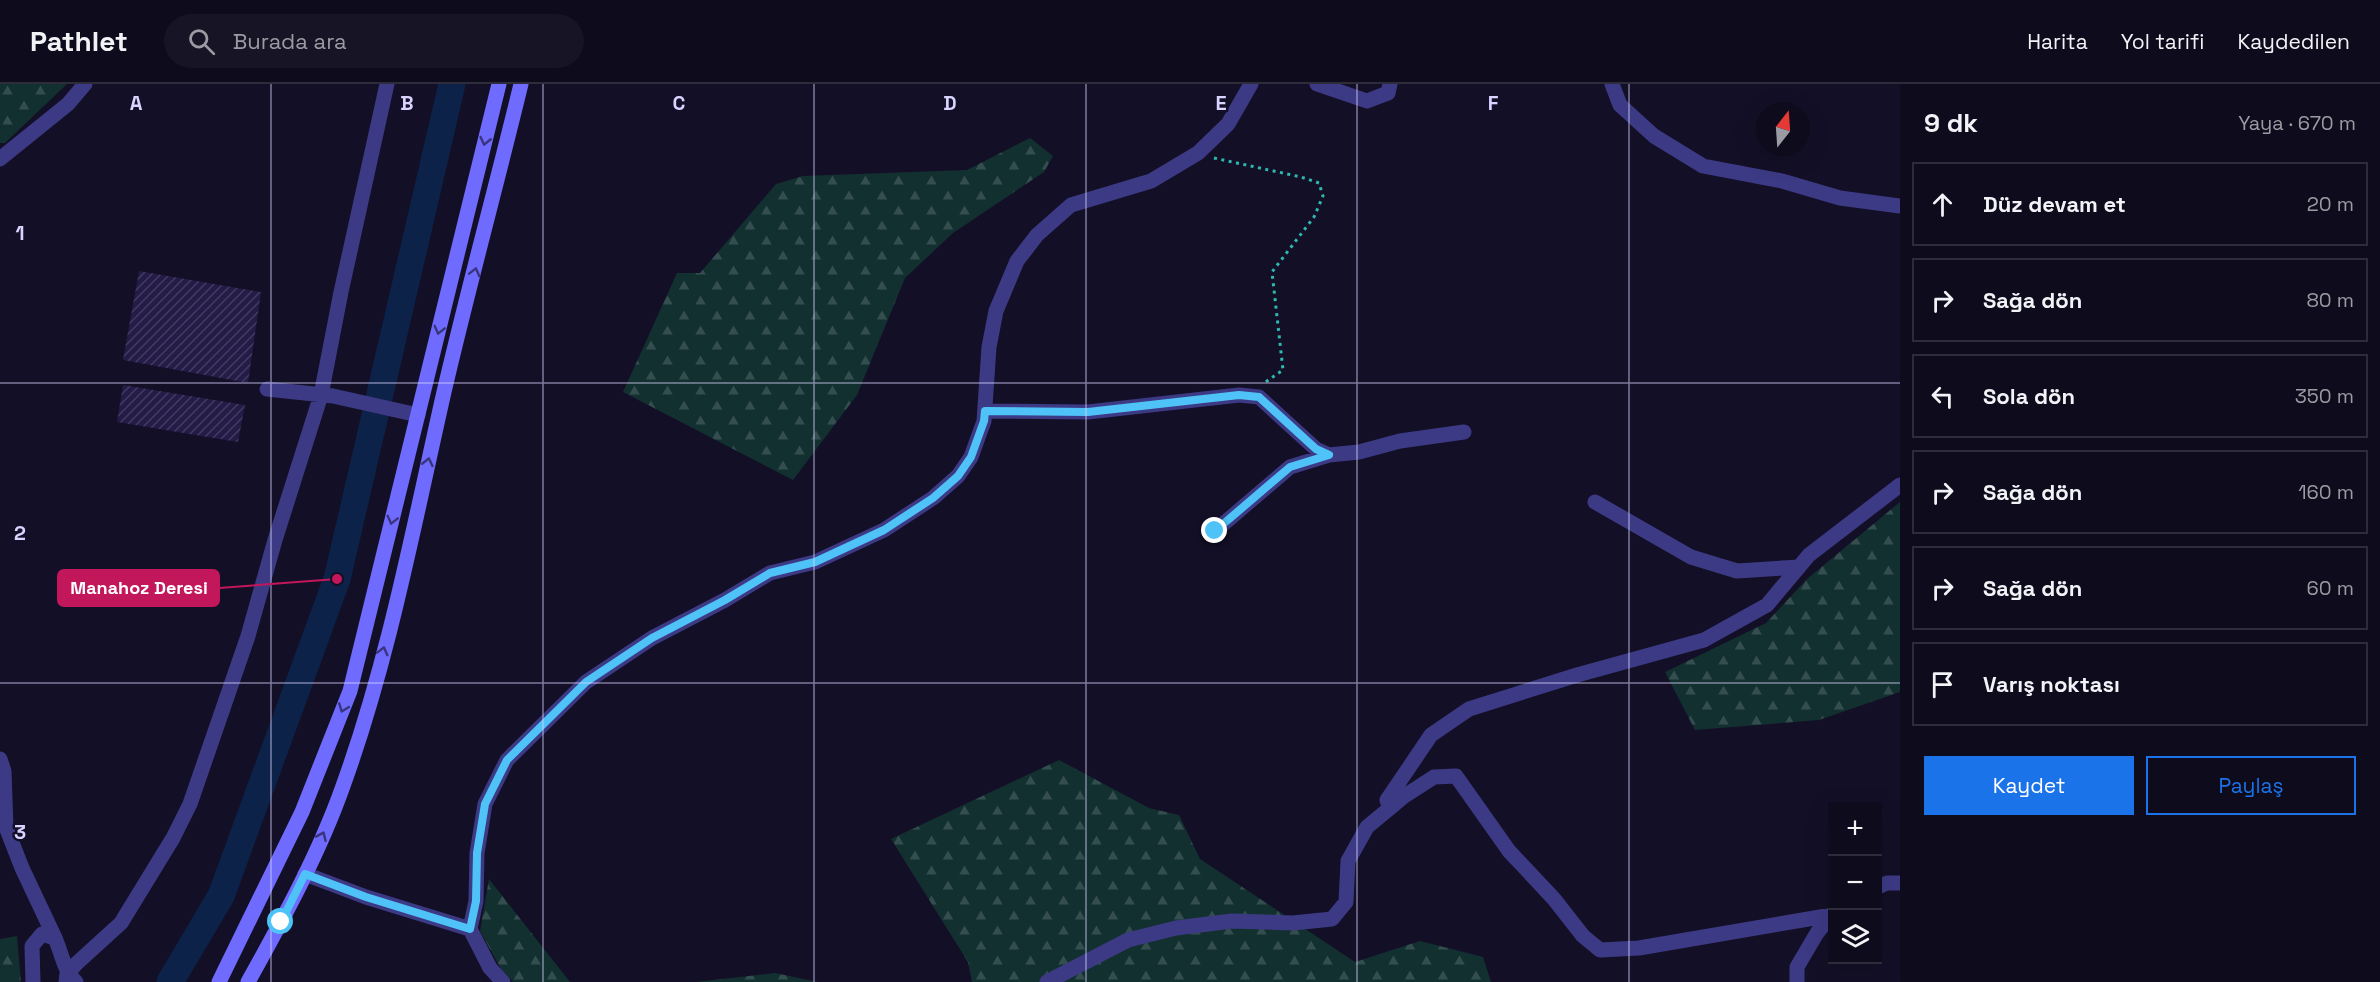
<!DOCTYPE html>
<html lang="tr">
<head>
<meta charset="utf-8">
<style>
  :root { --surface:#0e0b1c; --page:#171425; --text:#f1f3f6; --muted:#9b9ba3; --line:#2e2b3b; --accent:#1a73e8 }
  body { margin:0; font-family:"Space Grotesk",sans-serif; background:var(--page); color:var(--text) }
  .controls { position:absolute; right:18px; bottom:18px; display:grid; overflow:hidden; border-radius:0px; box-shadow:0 6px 24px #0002 }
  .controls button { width:54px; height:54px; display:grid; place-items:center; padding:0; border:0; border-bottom:2px solid var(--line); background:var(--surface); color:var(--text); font:30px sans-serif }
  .compass { position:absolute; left:1756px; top:18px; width:54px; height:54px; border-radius:50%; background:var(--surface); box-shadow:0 6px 24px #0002; rotate:17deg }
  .stop { position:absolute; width:18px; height:18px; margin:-14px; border:4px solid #4fc3f7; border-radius:50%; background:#fff }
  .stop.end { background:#4fc3f7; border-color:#fff; box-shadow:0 2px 6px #0008 }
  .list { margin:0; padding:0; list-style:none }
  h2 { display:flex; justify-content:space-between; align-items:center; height:78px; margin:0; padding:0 24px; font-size:26px }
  h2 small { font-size:20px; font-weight:400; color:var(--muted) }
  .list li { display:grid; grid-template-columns:39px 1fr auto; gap:18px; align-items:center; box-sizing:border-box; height:84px; margin:0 12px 12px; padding:0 12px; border:2px solid var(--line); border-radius:0px }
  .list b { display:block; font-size:22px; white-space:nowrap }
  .list em { font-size:20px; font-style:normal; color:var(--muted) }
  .actions { display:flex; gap:12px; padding:18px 24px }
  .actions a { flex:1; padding:14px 0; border:2px solid var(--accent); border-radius:0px; text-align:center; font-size:21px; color:var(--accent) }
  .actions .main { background:var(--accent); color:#fff }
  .icon { flex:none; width:33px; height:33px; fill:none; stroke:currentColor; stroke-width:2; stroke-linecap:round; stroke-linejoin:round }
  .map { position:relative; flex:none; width:1900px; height:898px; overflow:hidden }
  header { display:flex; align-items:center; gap:36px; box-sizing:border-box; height:84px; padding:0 30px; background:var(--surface); border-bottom:2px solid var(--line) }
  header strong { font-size:28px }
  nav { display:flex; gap:33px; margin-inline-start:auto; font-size:21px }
  .search { width:420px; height:54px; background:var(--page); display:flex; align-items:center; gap:15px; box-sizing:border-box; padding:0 21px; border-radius:33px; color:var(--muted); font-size:22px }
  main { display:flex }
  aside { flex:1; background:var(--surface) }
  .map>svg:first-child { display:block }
  .forest { fill:url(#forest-firs) }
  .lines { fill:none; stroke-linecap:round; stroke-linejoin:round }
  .river { stroke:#0c2248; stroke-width:27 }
  .building { fill:url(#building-hatch) }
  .path { stroke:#2fb8b0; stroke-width:3; stroke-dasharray:3 4.5; stroke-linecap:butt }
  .minor { stroke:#3d3a85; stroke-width:15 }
  .tertiary { stroke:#3d3a85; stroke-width:15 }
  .secondary { stroke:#6f6bff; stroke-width:15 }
  .oneway { stroke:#38347d }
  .route { stroke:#4fc3f7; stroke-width:8 }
  .grid { fill:none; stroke:#d9d4ff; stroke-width:1.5; stroke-opacity:0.55 }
  .grid-label { font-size:20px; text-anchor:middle; font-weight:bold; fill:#d9d4ff; stroke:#130f26; stroke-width:5; stroke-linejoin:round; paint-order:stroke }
  .leader { fill:none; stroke:#c2185b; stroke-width:2 }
  .callout-dot { fill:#c2185b; stroke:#130f26; stroke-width:2 }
  .callout { fill:#c2185b; stroke:#c2185b; stroke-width:2 }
  .callout-label { font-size:18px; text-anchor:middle; font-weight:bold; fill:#fff }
</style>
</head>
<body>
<header>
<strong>Pathlet</strong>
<div class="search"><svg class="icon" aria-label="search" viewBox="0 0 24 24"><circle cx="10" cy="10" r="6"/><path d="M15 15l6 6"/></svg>Burada ara</div>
<nav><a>Harita</a><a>Yol tarifi</a><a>Kaydedilen</a></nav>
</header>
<main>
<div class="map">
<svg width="1900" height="898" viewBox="0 0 1900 898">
  <defs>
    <pattern id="forest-firs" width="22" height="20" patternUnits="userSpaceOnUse" patternTransform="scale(1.5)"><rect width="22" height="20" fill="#12302f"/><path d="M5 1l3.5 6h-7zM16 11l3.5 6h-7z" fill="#344d4e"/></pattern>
    <pattern id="building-hatch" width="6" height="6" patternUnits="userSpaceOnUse" patternTransform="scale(1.5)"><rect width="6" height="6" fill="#241b47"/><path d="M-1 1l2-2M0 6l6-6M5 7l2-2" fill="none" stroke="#433b63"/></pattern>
  </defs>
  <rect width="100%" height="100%" fill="#130f26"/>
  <!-- forest -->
  <path class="forest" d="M0 0H67L5 59H0Z
    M1030 54 1053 72 1044 88 953 149 905 194 857 311 793 396 623 308 677 189H700L776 100 803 92 967 86Z
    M1900 418V608L1819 636 1695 646 1665 588 1766 539 1807 495Z
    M1059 676 1149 724 1179 731 1200 775 1355 878 1420 857 1483 873 1491 898H972L968 878 891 755Z
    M489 795 570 898H513L501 885 480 847Z
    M17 852 21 898H0V855Z
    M775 889 818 898H696Z"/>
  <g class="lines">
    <!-- river -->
    <path class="river" d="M170 898 221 812 337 495 452 0"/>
  </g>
  <!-- building -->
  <path class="building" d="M139 187 261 208 248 299 123 276Z
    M123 301 245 321 238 358 117 338Z"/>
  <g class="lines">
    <!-- path -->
    <path class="path" d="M1214 74 1301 93 1319 99 1323 112 1314 133 1272 188 1283 286 1264 299"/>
    <!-- minor -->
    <path class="minor" d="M1317 0 1367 17 1388 9 1390 0
      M1612 0 1620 21 1654 52 1703 82 1782 97 1840 114 1900 122
      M0 75 68 20 85 0
      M267 305 333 312 418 331
      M985 327 1088 328 1239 311 1259 313 1316 365 1329 371 1359 368 1400 357 1464 348
      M1595 418 1691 473 1737 487 1799 483
      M1215 447 1290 383 1329 371
      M0 675 4 687 6 743 22 784 55 854
      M305 790 366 813 470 845 476 817 477 769 485 720 507 676 586 598 652 554 725 516 770 489 815 478 884 446 933 414 958 392 971 373 984 337 989 263 996 227 1017 177 1037 151 1071 121 1151 97 1198 69 1228 40 1251 0
      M1878 803 1887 799H1900
      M1832 831 1639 864 1600 866 1583 852 1554 815 1509 767 1456 692 1434 693 1403 713 1390 724 1387 716 1431 651 1469 625 1577 591 1704 556 1767 521 1809 471 1900 401
      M470 845 490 884 503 898
      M66 898 67 890 77 879 121 839 173 754 190 720 248 552 275 456 321 311 341 208 387 0
      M1047 898 1128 856 1176 844 1232 837 1293 839 1332 835 1346 818 1348 777 1367 743 1390 724
      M1797 898V883L1817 849 1832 830"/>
    <!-- tertiary -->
    <path class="tertiary" d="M33 898 32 862 42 850 55 854C62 870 64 887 76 898"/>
    <!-- secondary -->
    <path class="secondary" d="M219 898 302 728 350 607 499 0
      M248 898C283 835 319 770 343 702 389 575 414 440 444 308 468 205 496 103 521 0"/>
  </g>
  <!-- one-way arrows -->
  <defs><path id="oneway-chevron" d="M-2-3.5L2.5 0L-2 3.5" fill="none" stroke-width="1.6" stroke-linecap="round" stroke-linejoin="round" transform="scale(1.5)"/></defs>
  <g class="oneway">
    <use href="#oneway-chevron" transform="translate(485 57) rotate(103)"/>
    <use href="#oneway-chevron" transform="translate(475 188) rotate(-76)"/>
    <use href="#oneway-chevron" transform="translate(439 246) rotate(104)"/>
    <use href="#oneway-chevron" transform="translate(428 378) rotate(-77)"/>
    <use href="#oneway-chevron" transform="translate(392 436) rotate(104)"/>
    <use href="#oneway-chevron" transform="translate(383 567) rotate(-76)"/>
    <use href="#oneway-chevron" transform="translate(343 624) rotate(111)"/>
    <use href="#oneway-chevron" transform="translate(322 752) rotate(-66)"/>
  </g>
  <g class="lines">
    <!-- route -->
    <path class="route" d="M281 838 305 790 366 813 470 845 476 817 477 769 485 720 507 676 586 598 652 554 725 516 770 489 815 478 884 446 933 414 958 392 971 373 984 337 985 327 1088 328 1239 311 1259 313 1316 365 1329 371 1290 383 1215 447"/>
  </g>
  <!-- grid -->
  <path class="grid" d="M271 0V898M543 0V898M814 0V898M1086 0V898M1357 0V898M1629 0V898M0 299H1900M0 599H1900"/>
  <g class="grid-label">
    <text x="136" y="26">A</text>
    <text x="407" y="26">B</text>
    <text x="679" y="26">C</text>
    <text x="950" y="26">D</text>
    <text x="1221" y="26">E</text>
    <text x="1493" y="26">F</text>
    <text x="20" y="156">1</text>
    <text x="20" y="456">2</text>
    <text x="20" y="755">3</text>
  </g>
  <!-- callouts -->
  <path class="leader" d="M337 495L219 504"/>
  <circle class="callout-dot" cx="337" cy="495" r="6"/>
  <rect class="callout" x="58" y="486" width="161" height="36" rx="6"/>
  <g class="callout-label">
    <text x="139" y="510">Manahoz Deresi</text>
  </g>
</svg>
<div class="controls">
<button>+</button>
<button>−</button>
<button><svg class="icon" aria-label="layers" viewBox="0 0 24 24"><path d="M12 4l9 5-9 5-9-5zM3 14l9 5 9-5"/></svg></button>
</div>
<svg class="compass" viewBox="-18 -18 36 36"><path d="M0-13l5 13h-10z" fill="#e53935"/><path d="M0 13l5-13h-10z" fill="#9b9ba3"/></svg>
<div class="stop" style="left:281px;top:838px"></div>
<div class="stop end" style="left:1215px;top:447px"></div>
</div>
<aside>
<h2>9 dk<small>Yaya · 670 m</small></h2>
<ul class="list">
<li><svg class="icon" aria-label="ahead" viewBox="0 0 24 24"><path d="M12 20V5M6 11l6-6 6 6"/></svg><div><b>Düz devam et</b></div><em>20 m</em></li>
<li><svg class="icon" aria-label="right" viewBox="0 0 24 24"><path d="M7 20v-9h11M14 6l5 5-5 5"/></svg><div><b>Sağa dön</b></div><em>80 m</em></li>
<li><svg class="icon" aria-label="left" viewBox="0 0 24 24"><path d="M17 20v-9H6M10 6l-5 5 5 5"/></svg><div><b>Sola dön</b></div><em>350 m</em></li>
<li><svg class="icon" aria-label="right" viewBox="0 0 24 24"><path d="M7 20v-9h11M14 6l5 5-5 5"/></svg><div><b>Sağa dön</b></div><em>160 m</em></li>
<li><svg class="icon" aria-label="right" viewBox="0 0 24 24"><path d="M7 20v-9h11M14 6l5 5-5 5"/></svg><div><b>Sağa dön</b></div><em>60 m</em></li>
<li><svg class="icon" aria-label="arrive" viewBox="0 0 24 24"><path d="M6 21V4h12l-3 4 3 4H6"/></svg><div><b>Varış noktası</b></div></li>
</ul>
<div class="actions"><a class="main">Kaydet</a><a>Paylaş</a></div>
</aside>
</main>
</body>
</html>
